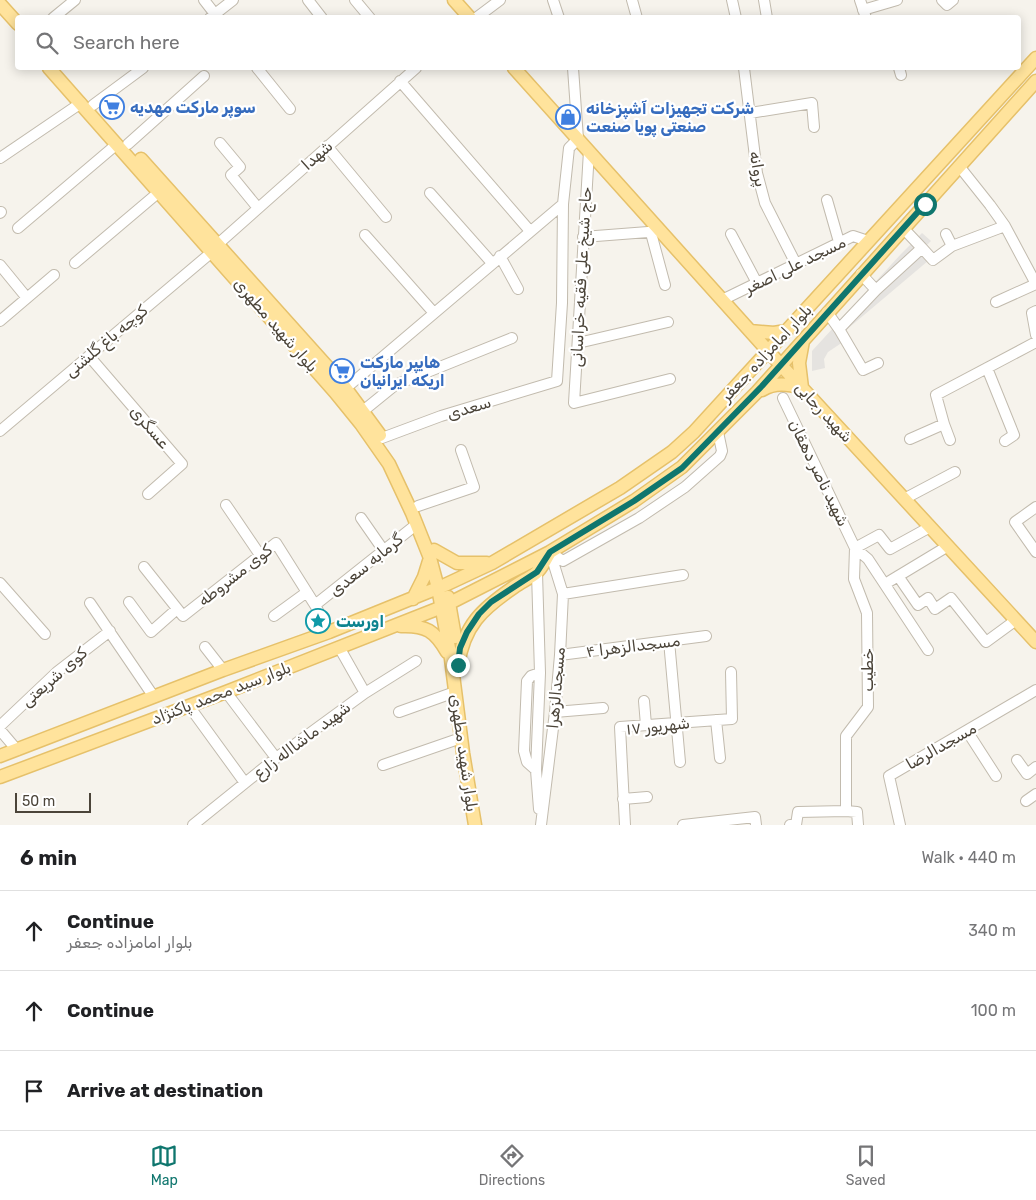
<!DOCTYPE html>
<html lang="en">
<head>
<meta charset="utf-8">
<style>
  :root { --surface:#fff; --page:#f6f6f6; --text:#202124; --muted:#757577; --line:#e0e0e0; --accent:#0f766e }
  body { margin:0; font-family:Rubik,Cairo,sans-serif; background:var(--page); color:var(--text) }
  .scale { position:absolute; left:15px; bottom:12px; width:76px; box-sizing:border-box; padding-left:5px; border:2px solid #4b4439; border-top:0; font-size:14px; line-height:18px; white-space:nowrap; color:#4b4439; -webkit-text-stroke:4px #fff; paint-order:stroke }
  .stop { position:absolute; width:15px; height:15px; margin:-11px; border:4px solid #0f766e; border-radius:50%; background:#fff }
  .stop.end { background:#0f766e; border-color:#fff; box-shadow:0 1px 5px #0008 }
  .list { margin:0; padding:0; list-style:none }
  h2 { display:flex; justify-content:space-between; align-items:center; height:65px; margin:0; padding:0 20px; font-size:21px }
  h2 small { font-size:16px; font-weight:400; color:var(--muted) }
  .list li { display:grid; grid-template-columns:32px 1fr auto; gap:15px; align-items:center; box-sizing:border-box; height:80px; padding:0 20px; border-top:1px solid var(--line) }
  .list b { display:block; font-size:19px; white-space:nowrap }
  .list p { margin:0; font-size:16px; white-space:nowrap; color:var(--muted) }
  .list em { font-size:16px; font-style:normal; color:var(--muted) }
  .icon { flex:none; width:28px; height:28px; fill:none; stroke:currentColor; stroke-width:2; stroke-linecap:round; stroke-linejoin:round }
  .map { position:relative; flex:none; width:1036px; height:825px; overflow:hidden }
  .search { position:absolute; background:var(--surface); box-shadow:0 2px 12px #0003; left:15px; right:15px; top:15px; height:55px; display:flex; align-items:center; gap:12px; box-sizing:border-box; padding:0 18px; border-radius:5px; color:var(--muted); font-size:19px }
  .sheet { height:305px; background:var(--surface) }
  nav { display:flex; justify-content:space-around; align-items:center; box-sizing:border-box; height:70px; border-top:1px solid var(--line); background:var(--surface); font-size:14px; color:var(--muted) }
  nav a { display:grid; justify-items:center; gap:2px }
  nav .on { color:var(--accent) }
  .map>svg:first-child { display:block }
  .parking { fill:#e5e3e0 }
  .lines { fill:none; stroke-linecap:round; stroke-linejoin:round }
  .minor-casing { stroke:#c2bbae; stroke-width:12 }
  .major-casing { stroke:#e6c16a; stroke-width:15 }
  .minor { stroke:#fff; stroke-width:10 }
  .major { stroke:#ffe39c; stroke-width:12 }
  .route { stroke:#0f766e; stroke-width:6 }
  .labels { text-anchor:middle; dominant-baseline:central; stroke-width:4.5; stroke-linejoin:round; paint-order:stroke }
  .shop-label { font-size:16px; font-weight:bold; fill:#366cbe; stroke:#fff; text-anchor:start }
  .street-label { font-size:16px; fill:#4b4439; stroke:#fff }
  .culture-label { font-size:16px; font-weight:bold; fill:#0d838f; stroke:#fff; text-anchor:start }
</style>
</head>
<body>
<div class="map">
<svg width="1036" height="825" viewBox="0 0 1036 825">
  <rect width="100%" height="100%" fill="#f6f3ec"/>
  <!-- parking -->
  <path class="parking" d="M922 233 931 241 927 245 935 255 845 331 849 338 828 352 824 359 825 368 812 371V351L901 254Z"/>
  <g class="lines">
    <defs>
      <path id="minor" d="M204 0 218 18
        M308 0 322 18
        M355 0 370 18
        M553 0 559 18
        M632 0 637 18
        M732 0 736 18
        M764 0 767 18
        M860 0 866 18
        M942 0 947 5 953 0
        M863 10 897 0
        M53 18 75 0
        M210 18 233 0
        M476 18 500 0
        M257 68 290 109
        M744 68 757 173 765 203 796 264
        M899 68 901 75
        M400 81 530 231
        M93 105 143 68
        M750 113 812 103 814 127
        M220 143 240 167 231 175 258 208
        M128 144 204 76
        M327 146 386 217
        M589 151 574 403 670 379
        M0 158 81 103
        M959 166 990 205 1005 226 1036 284
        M430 193 492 263
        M827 200 839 242
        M0 213 1 212
        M18 228 117 144
        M651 233 665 285
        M731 234 757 283
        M946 234 952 246
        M365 235 434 313
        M583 237 661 231
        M218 244 416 68
        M922 248 933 260 952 246 1005 226
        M500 256 518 289
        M75 263 159 192
        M0 265 27 298
        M861 274 876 290
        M722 300 853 236 868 241
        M996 302 1036 284
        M1036 311 1032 313 1036 335
        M827 312 839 329 876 290 922 248 903 228
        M0 321 54 275
        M839 329 863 370 878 363
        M578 343 668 322
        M89 356 182 464 148 494
        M987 368 1014 435 1005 441
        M346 388 563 204
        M783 398 855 548 879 535 890 549 930 527
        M363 411 395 385 512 338
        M944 424 950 440
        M0 431 212 252
        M382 438 441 416 557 381 562 303 563 204 569 148 578 139 573 68
        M910 439 944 424 936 395 1036 342
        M904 499 955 472
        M226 505 260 555
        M418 506 474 487 461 450
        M1036 507 1015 522 1036 552
        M361 518 384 551
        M550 552 563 561 639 518 685 487 720 456 722 451 718 432
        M144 567 183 616 276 543 315 605 329 632
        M537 573 540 673 536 770 539 809
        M898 576 918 605 928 598 935 609 951 598 986 642 1016 620
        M0 583 45 634
        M885 584 948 546
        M563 594 683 575
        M129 602 151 632 177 609
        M90 603 154 697
        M315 605 417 524
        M274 616 307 592
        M669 641 680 762
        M205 647 223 670
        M339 647 365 693
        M560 655 706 636
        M226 692 276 758
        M644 701 646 725
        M189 706 245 783
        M399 712 455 692
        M555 712 603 708
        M716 720 720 758
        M0 726 57 672 110 631
        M0 730 17 750
        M967 731 996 776
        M1017 760 1027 774 1036 767
        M383 765 461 738
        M536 770 527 762 524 751 527 681 531 676 540 673
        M623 799 647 797
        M1026 801 1036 794
        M193 825 276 758 365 693 416 661
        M541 825 555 712 560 655 563 594 550 552
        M625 825 620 727 732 719 731 672
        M683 825 755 817 756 825
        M790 825H796L798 812 846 811
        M858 825 857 812 846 811V736L868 707 867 613 854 579 855 548 868 559 928 650
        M900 825 889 776 1036 690"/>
      <path id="major" d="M454 0 470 18
        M0 4 18 24
        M49 68 335 392 361 424 389 464 412 513 430 558 438 588 451 659 463 753 475 825
        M514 68 768 351 1036 642
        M141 159 341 382 380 435
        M750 331 774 333 786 331
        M762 390C775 382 788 384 802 388L799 363 803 341
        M434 550 457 563H487
        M448 597 455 637
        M413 599 424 577 429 561
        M401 626C426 625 435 631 447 652
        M458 665C464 625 482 609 514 587 521 582 530 578 536 573 542 568 545 560 549 554
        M0 756 223 670 329 632 445 585 492 563 620 488 672 452 694 432 1036 58
        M0 777 226 692 442 607 550 552 634 501 682 467 757 392 1036 81"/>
    </defs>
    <!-- minor casing -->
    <use href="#minor" class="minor-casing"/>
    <!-- major casing -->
    <use href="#major" class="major-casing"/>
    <!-- minor -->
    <use href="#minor" class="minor"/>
    <!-- major -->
    <use href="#major" class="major"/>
  </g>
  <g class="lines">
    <!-- route -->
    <path class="route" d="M458 665 460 648 467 632 479 614 491 602 537 572 550 552 634 501 682 468 762 386 925 204"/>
  </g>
  <!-- icons -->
  <defs>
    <symbol id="supermarket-ring" viewBox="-11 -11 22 22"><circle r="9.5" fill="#fff" stroke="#3f7fe0" stroke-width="1.5"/><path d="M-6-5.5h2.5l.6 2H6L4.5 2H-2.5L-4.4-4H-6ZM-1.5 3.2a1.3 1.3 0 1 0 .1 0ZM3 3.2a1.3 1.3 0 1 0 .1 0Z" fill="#3f7fe0"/></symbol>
    <symbol id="shop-ring" viewBox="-11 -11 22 22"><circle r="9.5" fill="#fff" stroke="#3f7fe0" stroke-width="1.5"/><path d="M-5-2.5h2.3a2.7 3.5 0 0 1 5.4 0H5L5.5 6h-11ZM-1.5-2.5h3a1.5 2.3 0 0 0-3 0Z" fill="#3f7fe0"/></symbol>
    <symbol id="sight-ring" viewBox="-11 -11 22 22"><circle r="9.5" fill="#fff" stroke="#0f9aa8" stroke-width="1.5"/><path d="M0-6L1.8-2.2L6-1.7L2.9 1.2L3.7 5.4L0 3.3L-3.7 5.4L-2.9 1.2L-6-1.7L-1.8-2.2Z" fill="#0f9aa8"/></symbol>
  </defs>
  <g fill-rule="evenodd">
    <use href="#supermarket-ring" x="98" y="93" width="28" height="28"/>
    <use href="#shop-ring" x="554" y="103" width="28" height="28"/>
    <use href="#supermarket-ring" x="328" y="357" width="28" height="28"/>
    <use href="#sight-ring" x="304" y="607" width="28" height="28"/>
  </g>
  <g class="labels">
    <!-- shop labels -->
    <g class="shop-label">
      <text x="130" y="107">سوپر مارکت مهدیه</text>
      <text x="586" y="108">شرکت تجهیزات آشپزخانه<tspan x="586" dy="18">صنعتی پویا صنعت</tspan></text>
      <text x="360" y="362">هایپر مارکت<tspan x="360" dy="18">اریکه ایرانیان</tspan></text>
    </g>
    <!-- street labels -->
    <g class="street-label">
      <text transform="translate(317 155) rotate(-42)">شهدا</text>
      <text transform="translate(758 169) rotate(80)">پروانه</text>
      <text transform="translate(795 265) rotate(-26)">مسجد علی اصغر</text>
      <text transform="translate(581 277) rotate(-87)">حاج شیخ علی فقیه خراسانی</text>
      <text transform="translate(276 325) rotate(49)">بلوار شهید مطهری</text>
      <text transform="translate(106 341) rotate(-40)">کوچه باغ گلشنی</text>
      <text transform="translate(766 353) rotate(-47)">بلوار امامزاده جعفر</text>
      <text transform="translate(469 408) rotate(-17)">سعدی</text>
      <text transform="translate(824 412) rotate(47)">شهید رجایی</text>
      <text transform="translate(150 427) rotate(49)">عسگری</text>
      <text transform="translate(819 473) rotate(64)">شهید ناصر دهقان</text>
      <text transform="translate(366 565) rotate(-39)">گرمابه سعدی</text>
      <text transform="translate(235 575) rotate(-38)">کوی مشروطه</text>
      <text transform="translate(633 646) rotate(-7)">مسجدالزهرا ۴</text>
      <text transform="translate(867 670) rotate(-90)">خطیب</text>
      <text transform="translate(54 677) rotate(-41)">کوی شریعتی</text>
      <text transform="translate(556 688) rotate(-85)">مسجدالزهرا</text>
      <text transform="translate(221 693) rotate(-21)">بلوار سید محمد پاکنژاد</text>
      <text transform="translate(658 726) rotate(-6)">۱۷ شهریور</text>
      <text transform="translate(302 740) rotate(-37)">شهید ماشااله زارع</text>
      <text transform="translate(941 746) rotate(-30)">مسجدالرضا</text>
      <text transform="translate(464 753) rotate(82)">بلوار شهید مطهری</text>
    </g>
    <!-- culture labels -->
    <g class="culture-label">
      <text x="336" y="621">اورست</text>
    </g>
  </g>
</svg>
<div class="scale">50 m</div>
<div class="stop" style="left:925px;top:204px"></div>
<div class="stop end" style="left:458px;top:665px"></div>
<div class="search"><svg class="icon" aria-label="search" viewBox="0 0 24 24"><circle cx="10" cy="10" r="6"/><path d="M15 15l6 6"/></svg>Search here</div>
</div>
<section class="sheet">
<h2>6 min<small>Walk · 440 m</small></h2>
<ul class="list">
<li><svg class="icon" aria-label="ahead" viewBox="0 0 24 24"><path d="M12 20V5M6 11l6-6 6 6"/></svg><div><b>Continue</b><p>بلوار امامزاده جعفر</p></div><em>340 m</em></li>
<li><svg class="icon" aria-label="ahead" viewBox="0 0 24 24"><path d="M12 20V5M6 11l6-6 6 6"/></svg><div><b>Continue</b></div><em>100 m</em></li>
<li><svg class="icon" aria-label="arrive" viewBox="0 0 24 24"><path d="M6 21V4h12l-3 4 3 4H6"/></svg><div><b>Arrive at destination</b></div></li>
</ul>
</section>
<nav>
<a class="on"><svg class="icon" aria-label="map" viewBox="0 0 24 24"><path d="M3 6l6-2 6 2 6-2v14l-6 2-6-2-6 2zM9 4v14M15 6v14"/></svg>Map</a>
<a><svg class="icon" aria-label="directions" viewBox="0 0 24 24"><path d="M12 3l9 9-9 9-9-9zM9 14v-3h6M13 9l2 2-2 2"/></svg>Directions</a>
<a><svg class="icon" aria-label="saved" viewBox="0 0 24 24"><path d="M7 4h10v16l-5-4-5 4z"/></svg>Saved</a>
</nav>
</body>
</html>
